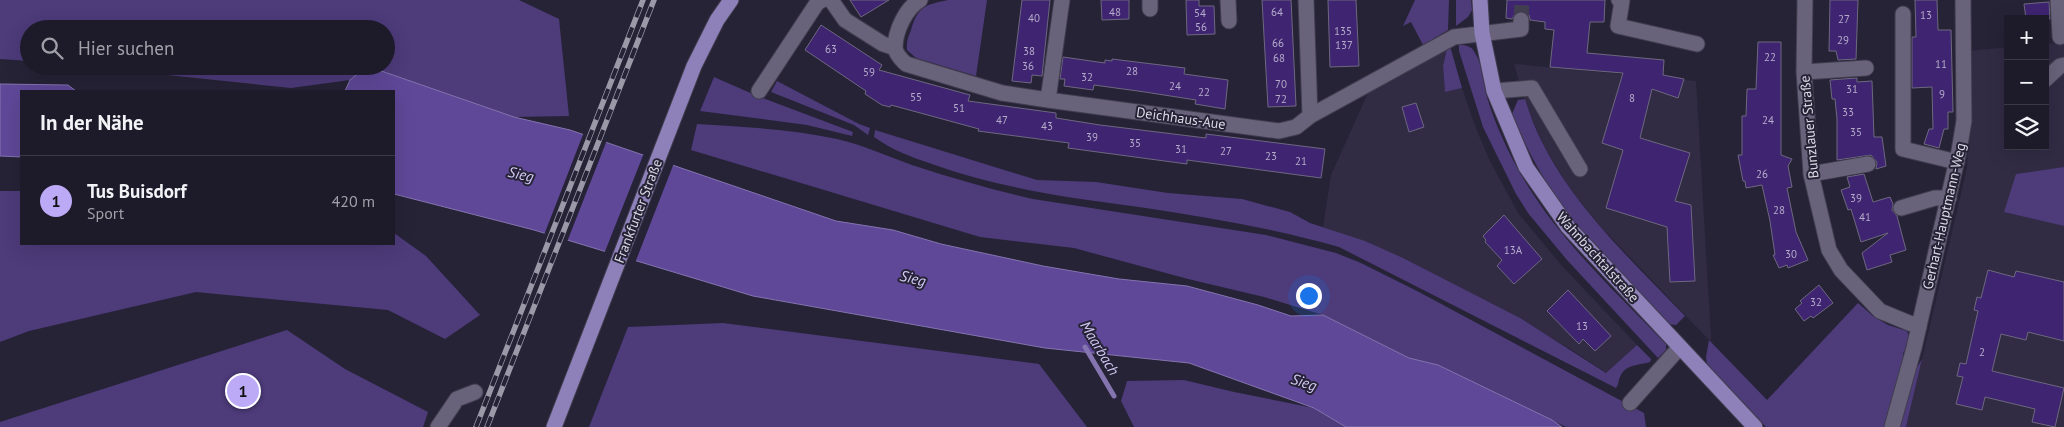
<!DOCTYPE html>
<html lang="de">
<head>
<meta charset="utf-8">
<style>
  :root { --surface:#1d1a29; --page:#2a2735; --text:#f1f3f6; --muted:#a0a1a8; --line:#3b3846; --accent:#bcaaf6 }
  body { margin:0; font-family:"PT Sans",sans-serif; background:var(--page); color:var(--text) }
  .controls { position:absolute; right:15px; top:15px; display:grid; overflow:hidden; border-radius:0px; box-shadow:0 5px 20px #0002 }
  .controls button { width:45px; height:45px; display:grid; place-items:center; padding:0; border:0; border-bottom:1px solid var(--line); background:var(--surface); color:var(--text); font:25px sans-serif }
  .you { position:absolute; left:1308px; top:295px; width:18px; height:18px; margin:-12px; border:4px solid #fff; border-radius:50%; background:#1a73e8; box-shadow:0 0 0 8px #1a73e833 }
  .badge { display:grid; place-items:center; width:32px; height:32px; border-radius:50%; background:var(--accent); color:#111; font-size:16px; font-weight:700 }
  .pin { position:absolute; translate:-50% -50%; border:2px solid #fff; box-shadow:0 1px 5px #0006 }
  .list { margin:0; padding:0; list-style:none }
  h2 { display:flex; justify-content:space-between; align-items:center; height:65px; margin:0; padding:0 20px; font-size:21px }
  h2 small { font-size:16px; font-weight:400; color:var(--muted) }
  .list li { display:grid; grid-template-columns:32px 1fr auto; gap:15px; align-items:center; box-sizing:border-box; height:90px; padding:0 20px; border-top:1px solid var(--line) }
  .list b { display:block; font-size:19px; white-space:nowrap }
  .list p { margin:0; font-size:16px; white-space:nowrap; color:var(--muted) }
  .list em { font-size:16px; font-style:normal; color:var(--muted) }
  .icon { flex:none; width:28px; height:28px; fill:none; stroke:currentColor; stroke-width:2; stroke-linecap:round; stroke-linejoin:round }
  .map { position:relative; flex:none; width:2064px; height:427px; overflow:hidden }
  .search { position:absolute; background:var(--surface); box-shadow:0 5px 20px #0002; left:20px; top:20px; width:375px; height:55px; display:flex; align-items:center; gap:12px; box-sizing:border-box; padding:0 18px; border-radius:28px; color:var(--muted); font-size:19px }
  .panel { position:absolute; background:var(--surface); box-shadow:0 5px 20px #0002; left:20px; top:90px; width:375px; height:155px; border-radius:0px }
  .map>svg:first-child { display:block }
  .built { fill:#312b44 }
  .green { fill:#4d3b7a }
  .water { fill:#5f4898; stroke:#8474b0 }
  .pier { fill:#272337 }
  .lines { fill:none; stroke-linecap:round; stroke-linejoin:round }
  .stream { stroke:#8474b0; stroke-width:5 }
  .building { fill:#3f2471; stroke:#6d687f }
  .minor-tunnel { stroke:#423e51; stroke-width:15; stroke-dasharray:15 8; stroke-linecap:butt }
  .minor-casing { stroke:#413d4e; stroke-width:17 }
  .major-casing { stroke:#413d4e; stroke-width:17 }
  .minor { stroke:#68637a; stroke-width:15 }
  .major { stroke:#8e81ba; stroke-width:15 }
  .rail-casing { stroke:#9b98a8; stroke-width:5.5 }
  .rail { stroke:#272337; stroke-width:4; stroke-dasharray:11; stroke-linecap:butt }
  .labels { text-anchor:middle; dominant-baseline:central; stroke-width:4; stroke-linejoin:round; paint-order:stroke }
  .number-label { font-size:11px; fill:#b5acca }
  .street-label { font-size:14px; fill:#dcdae7; stroke:#272337 }
  .water-label { font-size:15px; font-style:italic; fill:#d3caf6; stroke:#272337 }
</style>
</head>
<body>
<div class="map">
<svg width="2064" height="427" viewBox="0 0 2064 427">
  <rect width="100%" height="100%" fill="#272337"/>
  <!-- built -->
  <path class="built" d="M2064 42V427H1906L1967 168 1969 121 1968 51 2008 47V146H2045V44Z
    M1447 48 1443 66 1445 91 1462 88 1477 131 1490 161 1518 213 1562 266 1637 345 1607 373 1572 350 1511 314 1323 227 1331 175 1368 93Z
    M1514 64 1696 81 1711 338 1709 340 1600 226 1570 189 1546 150 1527 108Z"/>
  <!-- green -->
  <path class="green" d="M0 0H519L559 19 569 116 514 117 367 66 350 80 291 88 80 66H386V29H29V61L0 59Z
    M948 0H987L976 76 916 58 907 50C906 43 908 37 911 30 918 6 925 5 948 0Z
    M1415 0H1449L1448 30 1423 45 1411 22 1403 26Z
    M1456 0H1471L1472 10 1468 17 1456 26Z
    M1459 45C1466 45 1472 46 1475 53 1483 65 1483 83 1487 97 1493 118 1503 140 1513 160 1550 232 1611 287 1666 344V350L1658 358 1567 260 1528 213 1516 194 1483 127 1459 51Z
    M1450 46 1462 88 1445 92 1443 66 1447 48Z
    M714 77 755 95 853 132 852 136 807 125 700 111Z
    M777 81 859 124 870 128 868 135 854 125 771 92Z
    M1525 99C1551 187 1623 251 1685 316L1676 325 1667 324C1632 285 1590 247 1561 204 1541 176 1525 146 1512 114L1518 100Z
    M697 124C743 127 791 129 837 139 863 145 887 156 912 165 952 178 992 190 1033 199L1266 235 1336 253 1361 263 1419 292 1644 413 1646 427H1566L1438 365 1409 358 1323 315 1264 297 1188 279 1074 248 980 237 691 150Z
    M875 130 1037 180 1096 182 1168 193 1242 199 1290 212 1310 223 1365 241 1403 258 1520 318 1606 373 1637 345 1651 359 1650 362C1640 365 1625 364 1620 377 1618 381 1619 384 1616 388L1339 247C1276 229 1211 218 1146 208 1073 198 1001 189 932 164 911 157 892 150 874 137Z
    M2064 167V226L2004 212 2016 174Z
    M0 191H21V244H394V233L426 256 480 315 445 339 388 310 196 292 29 331 0 342Z
    M1858 303 1873 316 1888 325 1907 331 1911 343 1903 353 1904 361 1886 427H1766L1707 364 1706 357 1709 340 1767 400Z
    M723 323 1039 364 1087 427H589L628 327Z
    M287 330 345 369 428 412 423 427H0V422Z
    M1922 359 1906 427H1900L1915 371Z
    M1184 380 1234 392 1314 408 1346 427H1134L1121 401 1127 381Z"/>
  <!-- water -->
  <path class="water" d="M367 66 514 117 570 130 836 221 893 230 941 244 1043 266 1119 279 1187 286 1258 305 1291 316 1323 315 1409 358 1438 365 1552 420 1562 427H1346L1314 408 1189 363 1045 348 753 296 534 230 394 194V91H345L350 80Z
    M0 84 68 85 76 91H21V157L0 156Z"/>
  <!-- pier -->
  <path class="pier" d="M584 132 607 140 567 242 544 235Z
    M644 153 674 163 635 263 604 254Z"/>
  <g class="lines">
    <!-- stream -->
    <path class="stream" d="M1085 347 1114 396"/>
  </g>
  <!-- building -->
  <path class="building" d="M850 0H889L861 17Z
    M1022 0H1050L1042 76 1032 75 1031 83 1012 81Z
    M1101 0H1129V19L1102 20Z
    M1186 0H1199V6H1214L1215 34 1187 35Z
    M1262 0H1291L1296 106 1268 107Z
    M1328 0H1356L1359 66 1330 67Z
    M1507 0H1605L1604 22H1590L1587 53 1664 60 1663 75 1684 79 1678 98 1652 89 1640 138 1690 153 1675 201 1691 205 1695 281 1670 282 1667 227 1606 208 1623 150 1602 143 1623 73 1550 67 1554 30 1545 29V22L1530 20 1529 15 1521 11 1516 12 1512 19 1506 18Z
    M1830 0H1858L1856 59 1838 60 1836 51H1829Z
    M1915 0H1937L1938 30H1951L1953 112H1948V129H1944L1939 148 1924 144 1929 129H1933L1932 87 1912 88V37H1916Z
    M2049 2 2050 19H2026L2024 4Z
    M821 25 882 65 879 70 970 95 968 101 1056 113V118L1100 125 1206 138V134L1325 149 1321 178 1187 160V164L1068 148 1069 143 978 131 979 129 891 105 890 107 882 105 865 94 866 91 805 50Z
    M1758 42H1781V155L1792 159 1788 166 1792 187 1787 188 1796 232 1808 260 1788 268 1787 265 1779 268 1773 255H1775L1770 221 1762 185 1746 188 1745 181H1743L1738 155H1742V116H1746L1747 89H1756Z
    M1063 57 1105 63V60L1112 61V59L1185 68 1184 74 1228 80 1225 109 1195 104 1196 100 1145 92 1094 85 1093 90 1064 86 1065 79H1060Z
    M1857 78V82L1872 81 1874 137H1882L1886 166 1876 169 1877 162 1871 155 1837 160V119L1835 99H1832L1830 80Z
    M1416 103 1424 127 1409 132 1402 107Z
    M1864 174 1873 202 1890 197 1893 204 1892 210 1897 216 1906 250 1890 255 1892 262 1867 270 1862 253 1888 233 1861 242 1851 209 1848 210 1841 190 1850 187 1847 177Z
    M1504 215 1542 259 1514 284 1497 266 1502 260 1485 242 1486 240 1483 236Z
    M1988 270 2014 277 2016 271 2064 282V341L2028 332 2026 340 2001 334 1992 371 2064 388 2055 427 2032 422 2035 409 1985 397 1982 410 1956 404 1963 377 1957 376 1960 363 1966 364 1978 311 1974 310 1977 297 1981 298Z
    M1819 285 1833 303 1813 318 1811 316 1804 321 1795 309 1802 303 1800 301Z
    M1568 290 1611 336 1595 351 1583 339 1579 344 1547 311Z"/>
  <g class="lines">
    <!-- minor-tunnel -->
    <path class="minor-tunnel" d="M1521 20 1522 0"/>
    <defs>
      <path id="minor" d="M831 0 845 20 883 44 895 48
        M920 0C906 8 895 31 895 48 896 55 902 60 906 64L1002 93 1048 100
        M1062 0 1048 100 1279 131 1296 127 1310 116 1454 37 1521 29V20
        M1150 0V9
        M1228 0 1229 21
        M1306 0 1310 116
        M1619 0 1622 1 1618 26 1697 44
        M1805 0 1804 72 1811 174 1829 250 1841 270 1880 311 1919 327
        M2058 0 2060 37
        M1903 14V149L1957 162
        M1804 72 1866 68
        M2045 80 2060 66 2064 65
        M759 91 817 3 822 0
        M1494 91 1532 88 1580 169
        M1811 174 1868 164
        M1901 208 1935 198H1949
        M1630 403 1680 347
        M438 427 457 399 475 392
        M1892 427 1914 348 1959 151 1964 121 1963 0"/>
      <path id="major" d="M1480 0 1482 33 1494 91 1526 167 1568 227 1755 427
        M554 427 694 66 717 20 731 0"/>
    </defs>
    <!-- minor casing -->
    <use href="#minor" class="minor-casing"/>
    <!-- major casing -->
    <use href="#major" class="major-casing"/>
    <!-- minor -->
    <use href="#minor" class="minor"/>
    <!-- major -->
    <use href="#major" class="major"/>
    <defs>
      <path id="rail" d="M476 427 643 0
        M487 427 654 0"/>
    </defs>
    <!-- rail casing -->
    <use href="#rail" class="rail-casing"/>
    <!-- rail -->
    <use href="#rail" class="rail"/>
  </g>
  <g class="labels">
    <!-- number labels -->
    <g class="number-label">
      <text x="1115" y="12">48</text>
      <text x="1277" y="12">64</text>
      <text x="1200" y="13">54</text>
      <text x="1926" y="15">13</text>
      <text x="1034" y="18">40</text>
      <text x="1844" y="19">27</text>
      <text x="1201" y="27">56</text>
      <text x="1343" y="31">135</text>
      <text x="1843" y="40">29</text>
      <text x="1278" y="43">66</text>
      <text x="1344" y="45">137</text>
      <text x="831" y="49">63</text>
      <text x="1029" y="51">38</text>
      <text x="1770" y="57">22</text>
      <text x="1279" y="58">68</text>
      <text x="1941" y="64">11</text>
      <text x="1028" y="66">36</text>
      <text x="1132" y="71">28</text>
      <text x="869" y="72">59</text>
      <text x="1087" y="77">32</text>
      <text x="1281" y="84">70</text>
      <text x="1175" y="86">24</text>
      <text x="1852" y="89">31</text>
      <text x="1204" y="92">22</text>
      <text x="1942" y="94">9</text>
      <text x="916" y="97">55</text>
      <text x="1632" y="98">8</text>
      <text x="1281" y="99">72</text>
      <text x="959" y="108">51</text>
      <text x="1848" y="112">33</text>
      <text x="1002" y="120">47</text>
      <text x="1768" y="120">24</text>
      <text x="1047" y="126">43</text>
      <text x="1856" y="132">35</text>
      <text x="1092" y="137">39</text>
      <text x="1135" y="143">35</text>
      <text x="1181" y="149">31</text>
      <text x="1226" y="151">27</text>
      <text x="1271" y="156">23</text>
      <text x="1301" y="161">21</text>
      <text x="1762" y="174">26</text>
      <text x="1856" y="198">39</text>
      <text x="1779" y="210">28</text>
      <text x="1865" y="217">41</text>
      <text x="1513" y="250">13A</text>
      <text x="1791" y="254">30</text>
      <text x="1816" y="302">32</text>
      <text x="1582" y="326">13</text>
      <text x="1982" y="352">2</text>
    </g>
    <!-- street labels -->
    <g class="street-label">
      <text transform="translate(1181 118) rotate(8)">Deichhaus-Aue</text>
      <text transform="translate(1809 127) rotate(-95)">Bunzlauer Straße</text>
      <text transform="translate(638 211) rotate(-69)">Frankfurter Straße</text>
      <text transform="translate(1944 216) rotate(-77)">Gerhart-Hauptmann-Weg</text>
      <text transform="translate(1598 257) rotate(48)">Wahnbachtalstraße</text>
    </g>
    <!-- water labels -->
    <g class="water-label">
      <text transform="translate(521 174) rotate(13)">Sieg</text>
      <text transform="translate(913 278) rotate(14)">Sieg</text>
      <text transform="translate(1100 348) rotate(59)">Maarbach</text>
      <text transform="translate(1304 382) rotate(18)">Sieg</text>
    </g>
  </g>
</svg>
<div class="controls">
<button>+</button>
<button>−</button>
<button><svg class="icon" aria-label="layers" viewBox="0 0 24 24"><path d="M12 4l9 5-9 5-9-5zM3 14l9 5 9-5"/></svg></button>
</div>
<div class="you"></div>
<div class="pin badge" style="left:243px;top:391px">1</div>
<div class="search"><svg class="icon" aria-label="search" viewBox="0 0 24 24"><circle cx="10" cy="10" r="6"/><path d="M15 15l6 6"/></svg>Hier suchen</div>
<section class="panel">
<h2>In der Nähe<small></small></h2>
<ul class="list">
<li><span class="badge">1</span><div><b>Tus Buisdorf</b><p>Sport</p></div><em>420 m</em></li>
</ul>
</section>
</div>
</body>
</html>
